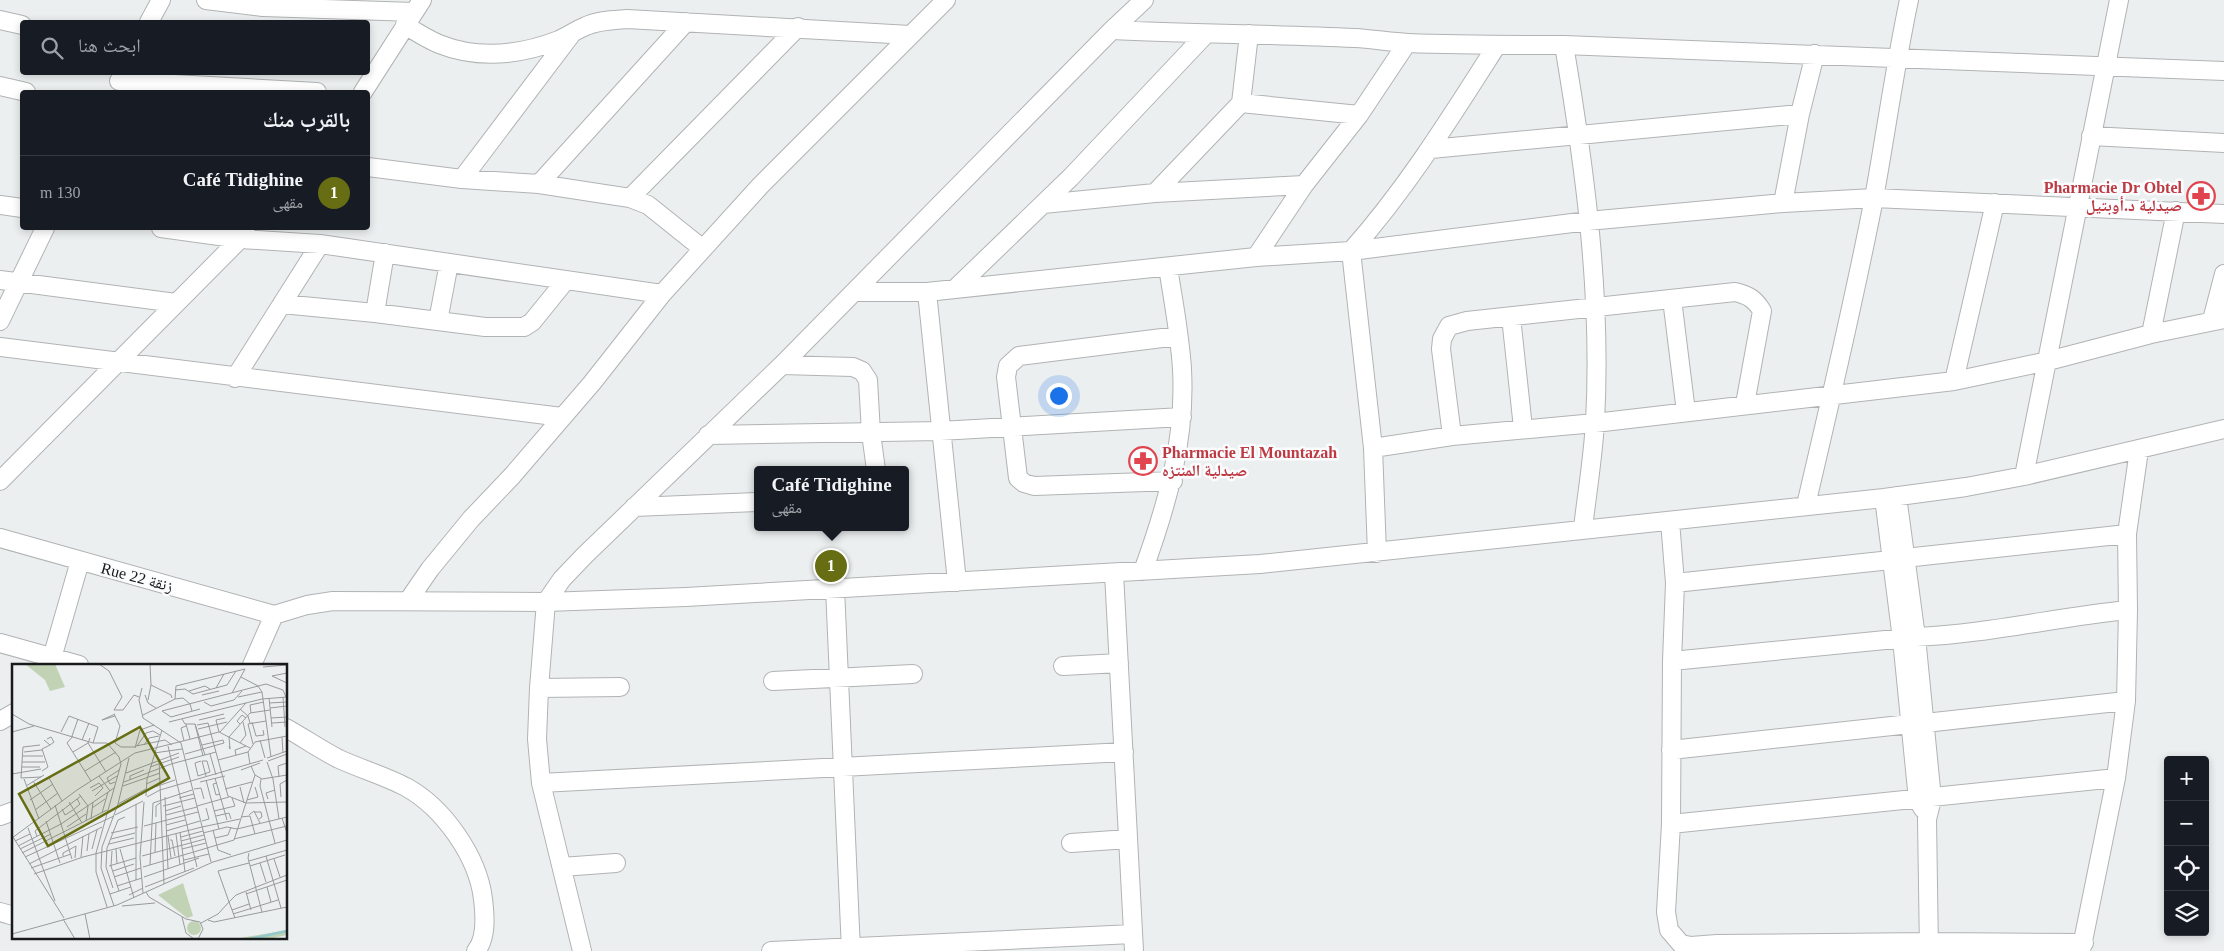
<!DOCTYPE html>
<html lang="ar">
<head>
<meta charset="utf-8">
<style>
  :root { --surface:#171b24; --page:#20242c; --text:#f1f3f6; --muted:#9ea1a6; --line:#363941; --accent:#666d12 }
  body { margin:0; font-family:"Times New Roman","Noto Naskh Arabic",serif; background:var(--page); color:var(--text); direction:rtl }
  .controls { position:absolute; right:15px; bottom:15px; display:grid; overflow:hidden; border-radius:5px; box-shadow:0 2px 8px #0003 }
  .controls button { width:45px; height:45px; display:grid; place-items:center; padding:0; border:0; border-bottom:1px solid var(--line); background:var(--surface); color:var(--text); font:25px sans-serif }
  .you { position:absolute; left:1058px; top:395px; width:18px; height:18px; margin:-12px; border:4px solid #fff; border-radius:50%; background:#1a73e8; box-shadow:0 0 0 8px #1a73e833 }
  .badge { display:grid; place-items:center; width:32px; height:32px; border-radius:50%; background:var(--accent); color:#fff; font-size:16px; font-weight:700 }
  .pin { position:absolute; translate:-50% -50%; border:2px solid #fff; box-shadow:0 1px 5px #0006 }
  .popup { position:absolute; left:754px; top:466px; width:155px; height:65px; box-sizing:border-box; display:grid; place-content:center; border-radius:5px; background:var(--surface); filter:drop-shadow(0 1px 4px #0005); font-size:16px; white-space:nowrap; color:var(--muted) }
  .popup b { font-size:19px; color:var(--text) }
  .popup::after { content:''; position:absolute; left:50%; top:100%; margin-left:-10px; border:10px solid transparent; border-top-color:var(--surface) }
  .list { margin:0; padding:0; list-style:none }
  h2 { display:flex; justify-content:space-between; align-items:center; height:65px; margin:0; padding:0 20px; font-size:21px }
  h2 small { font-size:16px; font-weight:400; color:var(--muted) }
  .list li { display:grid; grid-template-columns:32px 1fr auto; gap:15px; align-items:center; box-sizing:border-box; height:75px; padding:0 20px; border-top:1px solid var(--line) }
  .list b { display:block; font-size:19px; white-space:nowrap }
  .list p { margin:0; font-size:16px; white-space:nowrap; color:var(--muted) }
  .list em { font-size:16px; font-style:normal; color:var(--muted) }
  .icon { flex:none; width:28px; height:28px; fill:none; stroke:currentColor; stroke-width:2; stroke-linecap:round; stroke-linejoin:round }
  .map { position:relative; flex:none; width:2224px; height:951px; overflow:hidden; direction:ltr }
  .search { position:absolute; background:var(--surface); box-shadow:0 2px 8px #0003; left:20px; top:20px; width:350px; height:55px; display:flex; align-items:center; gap:12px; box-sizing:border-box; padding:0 18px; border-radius:5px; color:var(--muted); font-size:19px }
  .panel { position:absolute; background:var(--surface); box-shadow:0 2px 8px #0003; left:20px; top:90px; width:350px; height:140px; border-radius:5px; direction:rtl }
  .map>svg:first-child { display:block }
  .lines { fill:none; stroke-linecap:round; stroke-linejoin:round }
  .street-casing { stroke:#b1b3b4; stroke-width:20 }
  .street { stroke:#fff; stroke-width:18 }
  .labels { text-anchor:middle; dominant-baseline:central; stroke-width:5; stroke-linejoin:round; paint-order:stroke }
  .health-label { font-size:16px; font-weight:bold; fill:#be3a42; stroke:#fafcfe; text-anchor:end }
  .street-label { font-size:16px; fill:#191a1b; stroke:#fafcfe }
  .inset-river { fill:none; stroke:#94c8cb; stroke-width:2.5 }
  .inset-road { fill:none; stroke:#989a9b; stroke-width:1 }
  .view { fill:#666d12; fill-opacity:0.15; stroke:#666d12; stroke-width:2.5 }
  .inset-edge { fill:none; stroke:#191a1b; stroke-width:2.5 }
</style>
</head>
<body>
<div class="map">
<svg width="2224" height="951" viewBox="0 0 2224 951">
  <rect width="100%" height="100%" fill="#eceff0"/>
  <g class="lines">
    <defs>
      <path id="street" d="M206 0 263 7 414 12
        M0 20 22 25
        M149 22 161 0
        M405 25C416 32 427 39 439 44 479 60 520 55 559 40 568 36 576 30 586 26 599 20 614 20 627 19L910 35
        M1112 30C1193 34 1274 34 1355 38 1373 39 1390 42 1408 43 1460 45 1512 45 1564 45L2224 71
        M1564 45C1585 169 1602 296 1595 422 1593 458 1587 493 1583 528
        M119 81 317 92
        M0 86 26 92
        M363 92 422 0
        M1241 103 1359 115
        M2091 136 2224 143
        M1431 149 1800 114
        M368 167 462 179 539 184 630 198 648 205 703 249
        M462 179 570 36
        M539 184 686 22
        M1155 193 1241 103 1249 34
        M630 198 798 27
        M1783 203 1800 114 1815 54
        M1043 204 1155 193 1304 185
        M0 205 22 208
        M161 228 241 239 320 244 662 294
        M1256 257 1304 185 1359 115 1407 43
        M0 280 176 303
        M956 288 1071 177 1205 35
        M855 292H927L1256 257 1351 251 1588 221 1783 203 1874 198 2224 214
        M927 292 957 582
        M1672 299 1686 412
        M282 304 375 313 485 327H524L532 322 566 280
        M375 313 385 253
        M1511 317 1523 428
        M2212 320 2224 274
        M0 321 45 228
        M438 321 449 263
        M2151 334 2176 211
        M0 347 562 417
        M782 365 853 367 862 371 868 380 871 433 876 470
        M235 378 320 244
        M1954 381 1995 203
        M708 435 940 431 1182 417
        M1452 436 1441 349 1442 339 1449 326 1467 321 1735 292C1748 295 1755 299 1762 311L1745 404
        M1373 448 1452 436 1595 423 1954 381 2048 361 2151 334 2224 319
        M2024 476 2119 0
        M0 481 246 233
        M1173 481 1034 486 1024 483 1018 478 1006 377 1008 366 1019 356 1178 336
        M1897 496 1916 637 1932 799 1927 819 1929 951
        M1884 498 1902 639 1918 800 1923 809
        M1806 505C1830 403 1854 301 1874 198 1886 132 1895 66 1909 0
        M634 507 757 502
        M1670 521 1675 583 1672 661 1671 824 1666 912 1669 930 1681 944 1691 946 1717 944 1929 942 2084 943
        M0 538 274 615
        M1377 553 1373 448 1351 251C1407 188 1451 117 1497 45
        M1905 558 2127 534
        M1143 571C1167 505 1186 440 1182 369 1180 335 1173 300 1168 267
        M1114 573 1134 951
        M1675 583 1891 560
        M835 588 851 951
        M408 601 430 569 471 519 512 476 592 383 662 294 760 186 946 0
        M274 615 307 605 333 601 546 602 686 597 1260 564 1884 498 1966 487 2024 476 2224 429
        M0 643 79 665
        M52 658 80 561
        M1672 661 1916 637C1987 634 2057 617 2128 610
        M252 665 274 615
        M1063 666 1119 663
        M773 681 913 674
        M539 688 620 687
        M0 721 14 713
        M1925 723 2126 701
        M286 728C304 738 321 750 339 759 361 769 385 776 406 787 444 808 478 857 483 899 485 915 487 938 476 951
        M1671 750 1910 724
        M541 783 1124 752
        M0 816 14 811
        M1671 824 2116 778
        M1071 843 1128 839
        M562 867 616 863
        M0 912 14 916
        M582 951 541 783 537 739 539 688 546 602 562 579 585 555 782 365 1112 30 1144 0
        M771 951 1133 934
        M2081 951 2116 778 2126 701 2128 610 2127 534 2139 450"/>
    </defs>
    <!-- street casing -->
    <use href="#street" class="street-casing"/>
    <!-- street -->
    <use href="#street" class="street"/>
  </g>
  <!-- icons -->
  <defs>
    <symbol id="pharmacy-ring" viewBox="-11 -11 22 22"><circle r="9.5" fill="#fafcfe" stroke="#e0444e" stroke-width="1.5"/><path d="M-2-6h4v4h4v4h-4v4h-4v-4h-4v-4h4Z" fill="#e0444e"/></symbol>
  </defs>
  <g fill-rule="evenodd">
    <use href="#pharmacy-ring" x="2185" y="180" width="32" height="32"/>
    <use href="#pharmacy-ring" x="1127" y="445" width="32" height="32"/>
  </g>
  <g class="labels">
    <!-- health labels -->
    <g class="health-label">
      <text x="2182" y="187">Pharmacie Dr Obtel<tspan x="2182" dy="18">صيدلية د.أوبتيل</tspan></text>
      <text x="1162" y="452" text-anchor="start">Pharmacie El Mountazah<tspan x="1162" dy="18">صيدلية المنتزه</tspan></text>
    </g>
    <!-- street labels -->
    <g class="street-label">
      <text transform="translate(137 577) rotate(15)">Rue 22 زنقة</text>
    </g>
  </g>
  <!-- overview -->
  <g transform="translate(12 664)">
    <rect width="275" height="275" fill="#eceff0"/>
    <path d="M175 264a7 7 0 1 1 14 0a7 7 0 1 1-14 0Z" fill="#c1d3b4"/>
    <path d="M13 0H43L53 23 38 27 33 16ZM275 266V271L256 275H223Z" fill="#c1d3b4"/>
    <path d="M171 219 181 252 175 254 146 231Z" fill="#c1d3b4"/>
    <path class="inset-river" d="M238 275 275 267"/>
    <path class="inset-road" d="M87 0 97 7 110 33 102 46H111L122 31 127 33M138 0 139 21 159 31 160 34M251 3 275 1M260 12 275 19M260 12 275 9M229 13 246 22 250 28 259 93M130 24 127 36 131 54 169 79 199 198M204 24 212 10M163 26 173 25 181 30 215 21 224 7M177 27 193 22 198 25M133 31 136 39 144 44M190 31 207 27M226 33 250 28M271 33 273 63M257 34 260 63M163 35 171 34 178 40 180 47M136 36 139 21M192 38 199 42 222 36 230 27M257 39 275 38M258 44 275 42M228 45 236 52 238 59M150 47 254 20 271 26 274 33M150 47 159 53 188 45M239 49 238 41 252 38M0 50 17 60 81 79H95L107 93 109 100 84 189V208L95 243M102 50 108 62 103 79 109 83H123M103 50 90 56 103 52M131 51 163 35 164 22 233 5 220 29M259 54 275 53M170 55 173 60H183M187 56 212 50M157 58 250 35 275 33M240 58 244 72 252 71 251 66M260 59 275 58M174 60 178 75M228 60 225 57 230 51 234 54M185 61 196 59 199 70M186 65 215 58M0 68 22 62M49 68 57 52 86 63 81 79M207 68 238 84M207 68 204 56 213 54M208 68 234 39M199 70 216 132 234 139 275 138M60 72 66 55M61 72 55 79 79 117M217 73 238 49 258 46M217 73 218 85 217 82M270 73 271 89M35 75 39 73 42 78 38 81M70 76 77 59M248 76 253 94M172 77 169 64 174 62M76 79 94 108M228 79 234 71 231 58M241 80 236 60 254 57M28 81 11 83 9 114 29 113M132 81 137 74 147 72M124 82 153 76 160 81M125 82 134 69 141 67 148 71M156 82 185 203M123 84 128 66 142 61M12 88 30 86M61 88 76 79 78 74M142 89 170 85M173 90 212 79 211 76 190 81M198 90 204 111M224 91 223 86 234 82M11 92H31M191 92 183 60 193 91M255 94 275 87M147 95 152 220M206 96 236 88M189 97 183 99 186 112 198 108 195 97H190M190 97 194 112M256 97 275 90M10 98H33M67 98 96 80M255 98 261 115 267 155M238 100 236 88 243 78 275 72M239 102 243 111 250 115 275 111M10 103H28M138 103 167 93M229 106 248 99M30 107 36 103 30 85 38 81 32 76M73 107 104 88M114 109 167 89M0 110 29 105M87 112 98 127M267 113 266 102 275 99M203 114 215 156M12 115 27 155M249 115 248 122 263 179M118 116V112L132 106M194 116 207 165M21 117 39 145M103 118 98 120 95 114 107 106M112 118 159 100 204 88M188 118 213 112M205 119 201 120 204 131 208 130M134 120 148 114M14 122 32 111M111 122 148 109M228 123 232 139M78 124 87 119 91 124 83 132M182 125 189 124 192 135M213 125 240 118M15 126 37 114 50 137M134 126 163 116M80 127 105 112M67 130 76 142 74 157M134 132 135 115 150 66M135 133 148 126 251 96M153 133 156 205M269 133 268 120 275 116M167 134 182 130M256 135 254 129 263 126M18 136 41 120M235 136 246 133 243 123M57 138 70 159M106 140 134 125M43 141 60 195M151 142 183 134M185 142 217 133M80 144 93 135M50 145 53 151 61 146 68 140 65 135M23 146 46 129M153 147 169 142M202 147 223 142 220 134M242 148H249L250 153 247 155M90 149 96 128M103 151 131 137M154 151 185 143M237 151 242 147 248 159M204 152 217 149 219 155M144 153V142L148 139M229 153 238 152 243 170M270 154 275 169M79 155 81 138M34 157 48 199M190 157 197 155 194 144M154 161 173 156M132 162 186 148M55 163 74 150M190 163 228 155M16 164 43 237M201 166 206 186 219 191M154 167 188 157M168 168 173 208M99 169 126 163M191 169 215 163 225 165 275 153M164 170 168 201M25 172 23 167 69 132M156 172 159 194M1 173 52 254M169 173 191 167M0 174 65 126 123 89 207 68M203 174 216 171 219 163M99 175 123 169M222 175 275 162M158 176H160L163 192M3 177 18 170M169 177 192 171M97 180 122 174M6 182 49 160 102 124M8 185 39 170M80 185 85 166M104 185 105 200M108 185 122 234M170 185 194 179M75 187 77 170M100 187 99 202 107 227M143 188 144 159M10 189 95 146M237 189 236 194 250 248M51 192V189L64 182 63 194M130 192 193 175M254 192 269 244M13 193 102 152M69 193 71 172M262 195 268 213M172 196 197 190M237 197 275 186M201 198 275 176M248 199 254 218M17 200 90 163M138 201 141 139 180 126M97 202 124 194M238 202 273 191M131 203 222 176 243 111M19 204 59 190M101 207 122 200M206 207 237 199M22 210 71 193 190 163M102 213 129 204M132 213 187 194M124 216V140M105 222 130 214M133 223 182 204M255 223 259 238M101 224 94 203 95 184 106 156 113 153M134 228 137 233 174 255 188 258 191 265 186 275M234 228 239 246M131 229 128 193 132 138M98 230 119 223M234 230 275 216M117 231 131 224M102 242 89 204 90 183 106 140 117 94M110 242 143 239M220 246 237 240M73 250 78 275M221 250 266 236M170 253 174 269 182 275M223 254 217 238 224 231 275 211M51 255 63 275M196 256 202 258 275 243M189 259 206 250 217 238 206 207M0 270 105 241 201 198"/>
    <path class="view" d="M128 63 157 114 36 182 7 130Z"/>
    <rect width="275" height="275" class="inset-edge"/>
  </g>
</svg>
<div class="controls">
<button>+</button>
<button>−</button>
<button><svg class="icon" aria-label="locate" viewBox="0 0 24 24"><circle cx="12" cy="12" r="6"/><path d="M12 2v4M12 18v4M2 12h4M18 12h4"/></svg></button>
<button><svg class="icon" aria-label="layers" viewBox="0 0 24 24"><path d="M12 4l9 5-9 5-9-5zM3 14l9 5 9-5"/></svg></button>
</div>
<div class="you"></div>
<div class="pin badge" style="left:831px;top:566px">1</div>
<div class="popup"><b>Café Tidighine</b>مقهى</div>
<div class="search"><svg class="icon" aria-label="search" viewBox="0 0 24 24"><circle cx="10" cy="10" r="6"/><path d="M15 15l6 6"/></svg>ابحث هنا</div>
<section class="panel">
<h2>بالقرب منك<small></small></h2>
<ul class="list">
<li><span class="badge">1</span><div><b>Café Tidighine</b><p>مقهى</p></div><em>130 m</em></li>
</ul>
</section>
</div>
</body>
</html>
